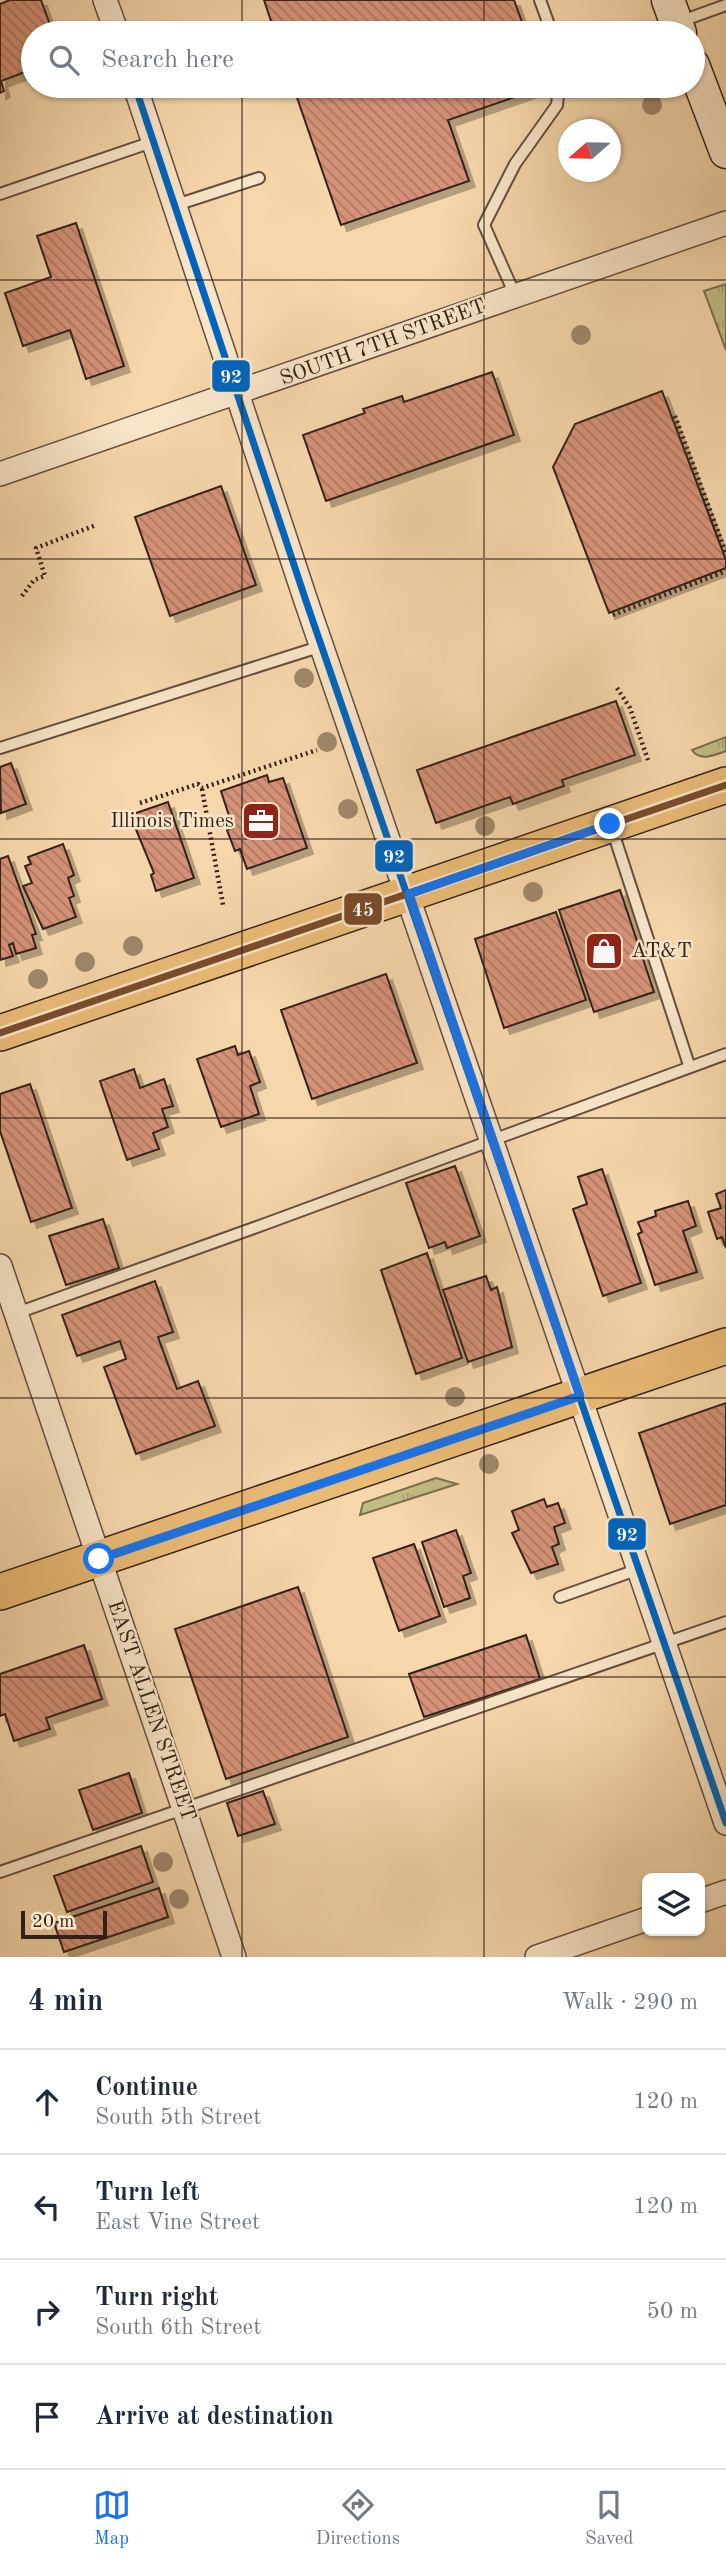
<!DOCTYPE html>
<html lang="en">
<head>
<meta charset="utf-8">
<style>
  :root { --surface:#fff; --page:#f6f6f7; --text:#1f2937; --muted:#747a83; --line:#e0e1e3; --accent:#1a73e8 }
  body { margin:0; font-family:"Old Standard TT",serif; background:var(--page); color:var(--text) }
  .controls { position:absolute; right:21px; bottom:21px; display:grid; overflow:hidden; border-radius:10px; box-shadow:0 2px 5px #0004 }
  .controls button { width:63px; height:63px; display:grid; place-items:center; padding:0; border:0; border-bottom:2px solid var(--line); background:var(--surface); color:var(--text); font:35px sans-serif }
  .compass { position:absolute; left:558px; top:119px; width:63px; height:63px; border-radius:50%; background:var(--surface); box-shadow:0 2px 5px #0004; rotate:250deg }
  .scale { position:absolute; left:21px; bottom:18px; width:86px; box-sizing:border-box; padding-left:7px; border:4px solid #332119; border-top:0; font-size:19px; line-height:24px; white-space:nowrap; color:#332119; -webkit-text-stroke:5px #f9e5c8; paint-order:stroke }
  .stop { position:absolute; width:21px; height:21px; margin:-16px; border:5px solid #1a73e8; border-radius:50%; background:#fff }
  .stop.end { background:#1a73e8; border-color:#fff; box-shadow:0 2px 7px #0008 }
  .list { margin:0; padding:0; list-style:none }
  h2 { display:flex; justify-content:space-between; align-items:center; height:91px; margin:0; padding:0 28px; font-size:30px }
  h2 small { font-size:23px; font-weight:400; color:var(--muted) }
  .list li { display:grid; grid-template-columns:46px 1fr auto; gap:21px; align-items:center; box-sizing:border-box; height:105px; padding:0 28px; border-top:2px solid var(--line) }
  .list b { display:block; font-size:26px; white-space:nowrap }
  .list p { margin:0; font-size:23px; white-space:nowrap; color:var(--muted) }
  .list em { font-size:23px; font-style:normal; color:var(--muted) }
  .icon { flex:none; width:38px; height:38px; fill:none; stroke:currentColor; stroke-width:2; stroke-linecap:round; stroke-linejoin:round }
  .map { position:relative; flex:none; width:726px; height:1957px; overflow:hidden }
  .search { position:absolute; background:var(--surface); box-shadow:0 2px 5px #0004; left:21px; right:21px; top:21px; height:77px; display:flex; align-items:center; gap:18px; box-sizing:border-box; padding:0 24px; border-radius:38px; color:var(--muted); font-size:26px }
  .sheet { height:511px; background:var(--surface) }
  nav { display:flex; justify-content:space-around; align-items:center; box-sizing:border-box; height:98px; border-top:2px solid var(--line); background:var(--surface); font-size:19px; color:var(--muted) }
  nav a { display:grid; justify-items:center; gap:4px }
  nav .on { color:var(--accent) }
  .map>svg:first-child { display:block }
  .grass { fill:url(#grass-tufts); stroke:#7a6f4e; stroke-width:2 }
  .building { fill:url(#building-back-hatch); stroke:#332119; stroke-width:2; filter:url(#shadow) }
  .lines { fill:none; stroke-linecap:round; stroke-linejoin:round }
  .lane-casing { stroke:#644e3e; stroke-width:14 }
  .street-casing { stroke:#644e3e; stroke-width:26 }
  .secondary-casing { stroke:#332119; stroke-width:35 }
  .primary-casing { stroke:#332119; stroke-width:38 }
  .path { stroke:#332119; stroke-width:4.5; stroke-dasharray:2 3.5; stroke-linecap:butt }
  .lane { stroke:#f9e5c8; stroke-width:10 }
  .street { stroke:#f9e5c8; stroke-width:23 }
  .secondary { stroke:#f9e5c8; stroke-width:32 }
  .primary { stroke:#ebbc76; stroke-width:35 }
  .bus-1-casing { stroke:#f9e5c8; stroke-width:12 }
  .bus-2-casing { stroke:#f9e5c8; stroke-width:12 }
  .bus-1 { stroke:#0065bd; stroke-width:7 }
  .bus-2 { stroke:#7a4b2a; stroke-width:7 }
  .tree { fill:#9f886a }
  .route { stroke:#1a73e8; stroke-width:9 }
  .grid { fill:none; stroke:#332119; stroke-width:2; stroke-opacity:0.55 }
  .labels { text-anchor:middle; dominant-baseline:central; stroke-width:5; stroke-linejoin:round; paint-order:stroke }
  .street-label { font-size:21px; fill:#332119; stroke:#f9e5c8 }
  .poi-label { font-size:21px; fill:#332119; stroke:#f9e5c8; text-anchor:end }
  .line-badge { stroke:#f9e5c8; stroke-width:2.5 }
  .badge-label { font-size:19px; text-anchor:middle; font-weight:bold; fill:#fff }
</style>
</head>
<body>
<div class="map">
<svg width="726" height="1957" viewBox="0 0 726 1957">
  <defs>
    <pattern id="grass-tufts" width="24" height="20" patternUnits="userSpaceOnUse" patternTransform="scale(1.75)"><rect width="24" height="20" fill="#c2bd84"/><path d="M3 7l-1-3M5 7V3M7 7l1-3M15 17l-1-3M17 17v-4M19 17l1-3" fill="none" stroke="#a7a271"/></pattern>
    <pattern id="building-back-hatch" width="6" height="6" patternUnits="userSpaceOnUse" patternTransform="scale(1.75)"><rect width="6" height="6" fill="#d69278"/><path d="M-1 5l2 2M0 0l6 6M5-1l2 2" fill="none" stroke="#ae7762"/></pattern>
    <filter id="shadow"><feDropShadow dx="6" dy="6" stdDeviation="0" flood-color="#0004"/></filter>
  </defs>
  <rect width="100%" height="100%" fill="#f6d7ab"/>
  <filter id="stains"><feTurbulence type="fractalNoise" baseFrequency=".00286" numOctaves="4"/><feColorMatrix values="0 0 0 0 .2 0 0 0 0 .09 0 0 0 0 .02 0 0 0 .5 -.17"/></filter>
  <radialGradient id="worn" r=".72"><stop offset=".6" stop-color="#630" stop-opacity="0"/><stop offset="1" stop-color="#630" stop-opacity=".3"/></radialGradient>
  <!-- grass -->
  <path class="grass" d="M726 284V350L704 291Z
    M726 737V751C715 755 700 762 692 750Z
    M436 1478 457 1484 360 1515 363 1503Z"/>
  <!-- building -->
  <path class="building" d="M10 0H41L53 33H33V69L1 81 4 91 0 93V4Z
    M264 0H514L526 33H275Z
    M293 86H544V87L448 120 469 181 341 225Z
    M76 223 124 366 86 379 70 330 23 346 5 293 51 277 37 236Z
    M492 372 514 435 326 501 303 435 365 413 363 409 402 396 404 402Z
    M662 391 726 560V568L609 613 553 467 575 424Z
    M221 486 256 585 170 616 135 517Z
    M616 701 635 755 562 780 564 786 513 804 510 797 436 823 417 770Z
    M11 763 26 804 1 813 0 767Z
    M267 775 269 782 283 778 307 848 247 869 240 849 235 851 227 830 233 828 221 791Z
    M168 802 194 878 156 891 151 875 154 873 130 815Z
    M63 844 74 875 68 878 74 896 69 898 76 917 43 929 23 886 32 883 25 866 31 864 28 857Z
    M8 856 36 934 32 935 36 948 16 954 13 943 9 945 13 956 0 960V859Z
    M620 890 654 992 594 1012 559 910Z
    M556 912 586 1000 504 1028 475 939Z
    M386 974 417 1063 312 1099 281 1010Z
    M235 1046 238 1055 249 1051 260 1082 250 1086 259 1114 221 1127 197 1059Z
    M134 1069 140 1088 164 1079 173 1106 162 1109 168 1127 153 1133 159 1149 127 1160 100 1081Z
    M30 1084 72 1208 31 1222 0 1131V1094Z
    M455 1166 480 1236 447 1248 445 1242 429 1248 406 1183Z
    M602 1169 641 1283 603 1296 573 1209 587 1204 578 1177Z
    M726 1190V1248L722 1237 717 1239 708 1212 721 1208 716 1194Z
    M688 1201 696 1226 683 1231 697 1272 655 1285 638 1234 642 1232 638 1222 656 1216 655 1211Z
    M103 1219 119 1268 66 1285 49 1236Z
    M427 1253 462 1358 416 1374 381 1270Z
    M486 1276 491 1290 497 1287 512 1347 468 1362 443 1290Z
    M155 1281 173 1332 158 1337 177 1389 198 1381 215 1426 136 1454 104 1367 126 1359 120 1341 77 1356 62 1315Z
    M726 1403V1505L670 1524 639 1433Z
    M544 1499 547 1507 558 1503 565 1523 554 1527 559 1544 552 1547 558 1564 531 1573 512 1533 519 1530 512 1511Z
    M456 1530 471 1573 463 1576 470 1598 444 1607 422 1542Z
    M414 1544 440 1616 399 1631 373 1558Z
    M298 1587 348 1737 226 1779 175 1629Z
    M526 1635 540 1679 424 1717 409 1674Z
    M84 1645 102 1699 46 1718 50 1729 14 1741 5 1714 0 1716V1674Z
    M129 1773 142 1813 93 1830 79 1790Z
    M263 1791 275 1824 238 1836 227 1803Z
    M141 1846 153 1882 67 1912 54 1876Z
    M159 1888 168 1917 64 1952 54 1923Z"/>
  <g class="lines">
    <defs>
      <path id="lane" d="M540 0 552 33
        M679 22 726 5
        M0 194 155 141
        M176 205 259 178
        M515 295 484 225 515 164 557 105 559 86
        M0 748 322 646
        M612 829 689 1065
        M17 1313 265 1224 726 1054
        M560 1597 639 1569
        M0 1872 726 1622"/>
      <path id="street" d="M105 0 117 33
        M135 86 307 604 726 1823
        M0 474 726 223
        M0 1266 234 1957
        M700 1901 726 1892
        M537 1957 647 1919"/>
      <path id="secondary" d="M668 0 680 33
        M693 65 726 152"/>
      <path id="primary" d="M0 1033 726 785
        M0 1592 726 1346"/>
    </defs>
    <!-- lane casing -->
    <use href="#lane" class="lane-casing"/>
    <!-- street casing -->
    <use href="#street" class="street-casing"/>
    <!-- secondary casing -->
    <use href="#secondary" class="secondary-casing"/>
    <!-- primary casing -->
    <use href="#primary" class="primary-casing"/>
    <!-- path -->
    <path class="path" d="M675 416 726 553
      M22 596 34 580 45 576 36 548 96 525
      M613 615 726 571
      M617 688 630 708 648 760
      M202 789 223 905
      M140 803 198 784 202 788 317 750"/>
    <!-- lane -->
    <use href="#lane" class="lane"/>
    <!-- street -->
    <use href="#street" class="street"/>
    <!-- secondary -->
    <use href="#secondary" class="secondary"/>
    <!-- primary -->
    <use href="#primary" class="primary"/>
    <defs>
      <path id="bus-1" d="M135 86 307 604 726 1823"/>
      <path id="bus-2" d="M0 1033 726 785"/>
    </defs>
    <!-- bus-1 casing -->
    <use href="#bus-1" class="bus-1-casing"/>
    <!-- bus-2 casing -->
    <use href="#bus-2" class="bus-2-casing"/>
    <!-- bus-1 -->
    <use href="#bus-1" class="bus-1"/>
    <!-- bus-2 -->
    <use href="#bus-2" class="bus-2"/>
  </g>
  <!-- trees -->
  <g class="tree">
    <circle cx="652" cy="105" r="10"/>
    <circle cx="581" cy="335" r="10"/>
    <circle cx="304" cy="678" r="10"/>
    <circle cx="327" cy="742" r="10"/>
    <circle cx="348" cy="809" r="10"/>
    <circle cx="485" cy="826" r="10"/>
    <circle cx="533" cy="892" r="10"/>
    <circle cx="133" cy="946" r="10"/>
    <circle cx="85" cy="962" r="10"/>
    <circle cx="38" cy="979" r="10"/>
    <circle cx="455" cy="1397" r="10"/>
    <circle cx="489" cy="1464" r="10"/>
    <circle cx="163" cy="1862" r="10"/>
    <circle cx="179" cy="1899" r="10"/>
  </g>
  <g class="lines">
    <!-- route -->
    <path class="route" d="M99 1559 580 1396 409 894 610 824"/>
  </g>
  <!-- grid -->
  <path class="grid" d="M242 0V33M484 0V33M242 86V1957M484 86V1957M0 280H726M0 559H726M0 839H726M0 1118H726M0 1398H726M0 1677H726"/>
  <!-- icons -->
  <defs>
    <symbol id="office-square" viewBox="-11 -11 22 22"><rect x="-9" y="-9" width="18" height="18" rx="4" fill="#8f2418" stroke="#f9e5c8"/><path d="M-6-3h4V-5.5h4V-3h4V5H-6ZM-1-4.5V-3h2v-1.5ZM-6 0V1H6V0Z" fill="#fff"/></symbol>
    <symbol id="shop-square" viewBox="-11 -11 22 22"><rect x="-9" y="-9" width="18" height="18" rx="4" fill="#8f2418" stroke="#f9e5c8"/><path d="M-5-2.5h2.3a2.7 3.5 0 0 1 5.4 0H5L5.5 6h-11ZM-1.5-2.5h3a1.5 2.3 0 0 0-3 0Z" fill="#fff"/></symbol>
  </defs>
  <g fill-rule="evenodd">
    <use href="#office-square" x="239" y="799" width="44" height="44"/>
    <use href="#shop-square" x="582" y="929" width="44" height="44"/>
  </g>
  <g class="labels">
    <!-- street labels -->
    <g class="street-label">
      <text transform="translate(383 343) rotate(-20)">SOUTH 7TH STREET</text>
      <text transform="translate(151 1711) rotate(71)">EAST ALLEN STREET</text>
    </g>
    <!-- poi labels -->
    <g class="poi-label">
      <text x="234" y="821">Illinois Times</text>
      <text x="631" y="951" text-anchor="start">AT&amp;T</text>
    </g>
  </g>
  <g class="line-badge">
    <rect x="211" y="359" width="40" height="34" rx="7" fill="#0065bd"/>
    <rect x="374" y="839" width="40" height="34" rx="7" fill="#0065bd"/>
    <rect x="343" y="892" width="40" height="34" rx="7" fill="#7a4b2a"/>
    <rect x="607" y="1517" width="40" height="34" rx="7" fill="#0065bd"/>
  </g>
  <g class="badge-label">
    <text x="231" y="383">92</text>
    <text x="394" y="863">92</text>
    <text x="363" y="916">45</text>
    <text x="627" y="1541">92</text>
  </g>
  <rect width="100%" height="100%" filter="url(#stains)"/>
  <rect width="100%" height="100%" fill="url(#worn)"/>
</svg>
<div class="controls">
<button><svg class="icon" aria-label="layers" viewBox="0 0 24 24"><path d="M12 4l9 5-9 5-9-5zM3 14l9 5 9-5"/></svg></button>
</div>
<svg class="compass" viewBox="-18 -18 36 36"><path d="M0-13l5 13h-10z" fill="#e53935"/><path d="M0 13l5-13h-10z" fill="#747a83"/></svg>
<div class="scale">20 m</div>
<div class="stop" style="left:99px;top:1559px"></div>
<div class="stop end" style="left:610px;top:824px"></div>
<div class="search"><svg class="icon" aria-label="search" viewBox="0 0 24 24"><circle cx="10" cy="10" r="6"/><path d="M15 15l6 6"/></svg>Search here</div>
</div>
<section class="sheet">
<h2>4 min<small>Walk · 290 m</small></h2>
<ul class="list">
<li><svg class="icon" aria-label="ahead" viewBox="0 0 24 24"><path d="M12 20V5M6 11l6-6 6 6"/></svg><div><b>Continue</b><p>South 5th Street</p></div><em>120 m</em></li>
<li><svg class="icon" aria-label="left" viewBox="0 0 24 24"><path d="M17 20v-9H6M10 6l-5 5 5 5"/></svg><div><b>Turn left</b><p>East Vine Street</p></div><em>120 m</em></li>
<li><svg class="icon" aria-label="right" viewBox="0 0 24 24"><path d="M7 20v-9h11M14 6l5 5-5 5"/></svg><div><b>Turn right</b><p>South 6th Street</p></div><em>50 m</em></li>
<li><svg class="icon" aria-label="arrive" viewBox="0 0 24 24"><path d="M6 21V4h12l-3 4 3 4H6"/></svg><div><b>Arrive at destination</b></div></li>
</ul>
</section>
<nav>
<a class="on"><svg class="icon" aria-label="map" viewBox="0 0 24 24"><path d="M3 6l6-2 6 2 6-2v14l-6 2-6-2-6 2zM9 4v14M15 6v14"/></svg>Map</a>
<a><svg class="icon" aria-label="directions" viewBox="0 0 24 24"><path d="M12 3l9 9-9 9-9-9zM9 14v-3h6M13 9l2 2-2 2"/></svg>Directions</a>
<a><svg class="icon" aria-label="saved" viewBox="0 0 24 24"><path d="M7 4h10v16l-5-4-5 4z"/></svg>Saved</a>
</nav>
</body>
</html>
